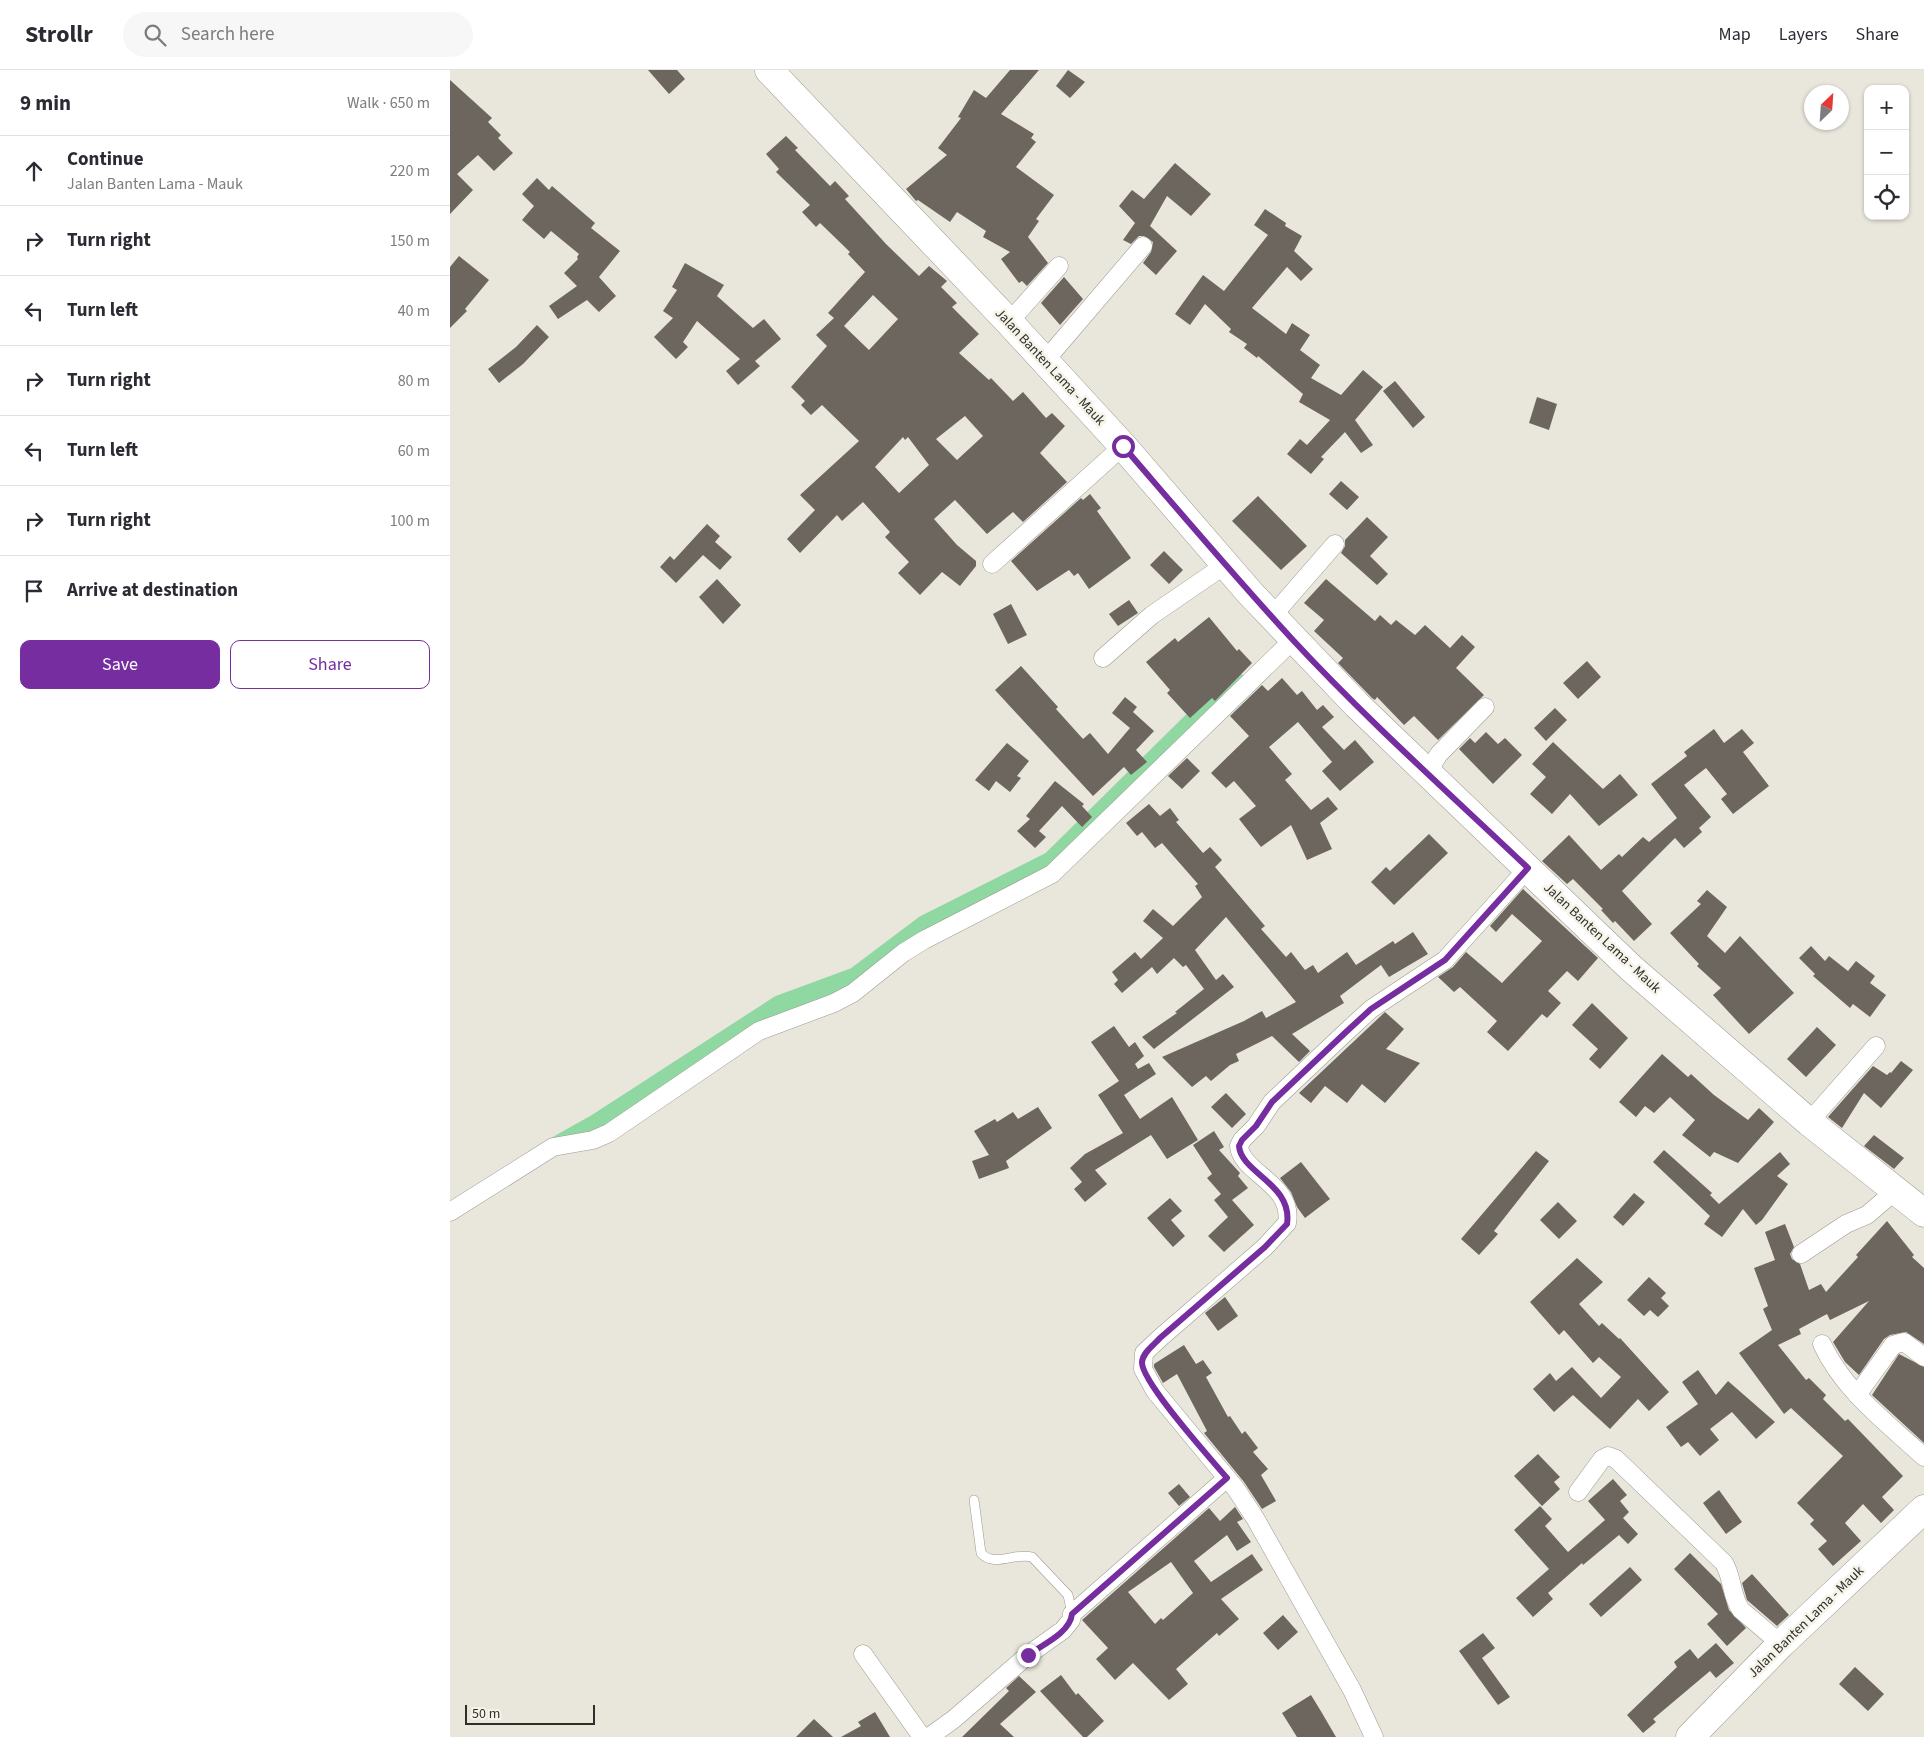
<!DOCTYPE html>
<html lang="en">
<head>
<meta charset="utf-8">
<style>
  :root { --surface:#fff; --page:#f7f7f7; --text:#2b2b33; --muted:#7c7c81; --line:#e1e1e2; --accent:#752da0 }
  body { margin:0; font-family:"Source Sans 3",sans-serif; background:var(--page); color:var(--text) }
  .controls { position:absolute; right:15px; top:15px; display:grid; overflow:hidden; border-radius:10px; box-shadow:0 1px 4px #0004 }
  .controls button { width:45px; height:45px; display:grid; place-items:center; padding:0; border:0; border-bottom:1px solid var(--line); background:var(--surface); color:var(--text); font:25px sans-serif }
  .compass { position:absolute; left:1354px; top:15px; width:45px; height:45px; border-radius:50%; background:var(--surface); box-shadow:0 1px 4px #0004; rotate:25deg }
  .scale { position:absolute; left:15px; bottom:12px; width:130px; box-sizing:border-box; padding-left:5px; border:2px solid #2f2e2b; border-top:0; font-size:14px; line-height:18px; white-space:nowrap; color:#2f2e2b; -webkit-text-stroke:4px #f6f3e9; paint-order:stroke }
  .stop { position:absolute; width:15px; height:15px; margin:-11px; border:4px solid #752da0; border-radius:50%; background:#fff }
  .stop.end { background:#752da0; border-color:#fff; box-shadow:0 1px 5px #0008 }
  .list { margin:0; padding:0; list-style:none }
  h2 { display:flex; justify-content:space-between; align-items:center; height:65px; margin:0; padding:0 20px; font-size:21px }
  h2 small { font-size:16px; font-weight:400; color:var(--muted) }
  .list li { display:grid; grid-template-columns:32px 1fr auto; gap:15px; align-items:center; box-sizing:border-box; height:70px; padding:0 20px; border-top:1px solid var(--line) }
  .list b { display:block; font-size:19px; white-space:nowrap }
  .list p { margin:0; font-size:16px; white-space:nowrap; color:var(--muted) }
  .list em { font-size:16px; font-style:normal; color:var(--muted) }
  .actions { display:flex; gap:10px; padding:15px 20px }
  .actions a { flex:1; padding:11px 0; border:1px solid var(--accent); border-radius:10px; text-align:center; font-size:18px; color:var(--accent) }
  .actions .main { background:var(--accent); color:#fff }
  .icon { flex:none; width:28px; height:28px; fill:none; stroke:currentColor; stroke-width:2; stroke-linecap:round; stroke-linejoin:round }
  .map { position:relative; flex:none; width:1474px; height:1667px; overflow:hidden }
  header { display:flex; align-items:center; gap:30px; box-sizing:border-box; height:70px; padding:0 25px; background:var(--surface); border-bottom:1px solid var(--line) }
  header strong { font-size:24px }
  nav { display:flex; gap:28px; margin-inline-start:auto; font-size:18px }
  .search { width:350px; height:45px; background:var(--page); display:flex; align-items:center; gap:12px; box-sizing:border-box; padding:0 18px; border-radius:28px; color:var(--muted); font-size:19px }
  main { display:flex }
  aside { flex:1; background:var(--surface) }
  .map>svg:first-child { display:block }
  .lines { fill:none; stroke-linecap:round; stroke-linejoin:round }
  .canal { stroke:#90d8a2; stroke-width:19 }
  .building { fill:#6d665f; fill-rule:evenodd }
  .service-casing { stroke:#9c9a91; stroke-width:10 }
  .minor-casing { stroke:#9c9a91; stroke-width:19 }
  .primary-casing { stroke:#9c9a91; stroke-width:29 }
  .service { stroke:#fff; stroke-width:9 }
  .minor { stroke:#fff; stroke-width:18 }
  .primary { stroke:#fff; stroke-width:28 }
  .route { stroke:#752da0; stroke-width:6 }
  .labels { text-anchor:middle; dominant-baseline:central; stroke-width:5; stroke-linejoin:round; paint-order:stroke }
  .street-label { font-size:14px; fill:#2f2e2b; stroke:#f6f3e9 }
</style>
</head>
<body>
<header>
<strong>Strollr</strong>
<div class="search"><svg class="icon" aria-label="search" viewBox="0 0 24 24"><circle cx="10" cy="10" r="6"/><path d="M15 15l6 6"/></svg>Search here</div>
<nav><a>Map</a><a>Layers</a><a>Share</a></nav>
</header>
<main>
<aside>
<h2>9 min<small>Walk · 650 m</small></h2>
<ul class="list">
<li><svg class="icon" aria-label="ahead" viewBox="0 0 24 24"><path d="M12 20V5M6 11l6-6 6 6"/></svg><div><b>Continue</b><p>Jalan Banten Lama - Mauk</p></div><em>220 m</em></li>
<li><svg class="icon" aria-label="right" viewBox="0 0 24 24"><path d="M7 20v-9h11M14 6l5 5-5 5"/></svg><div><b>Turn right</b></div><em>150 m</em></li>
<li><svg class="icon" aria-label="left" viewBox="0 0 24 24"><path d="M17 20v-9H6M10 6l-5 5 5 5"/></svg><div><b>Turn left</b></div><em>40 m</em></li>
<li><svg class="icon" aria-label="right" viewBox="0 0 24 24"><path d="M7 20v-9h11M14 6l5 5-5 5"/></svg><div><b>Turn right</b></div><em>80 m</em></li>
<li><svg class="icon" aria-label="left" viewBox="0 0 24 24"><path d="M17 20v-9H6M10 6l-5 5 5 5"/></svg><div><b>Turn left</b></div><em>60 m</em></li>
<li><svg class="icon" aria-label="right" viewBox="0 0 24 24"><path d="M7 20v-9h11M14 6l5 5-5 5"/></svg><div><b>Turn right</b></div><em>100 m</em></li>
<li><svg class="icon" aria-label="arrive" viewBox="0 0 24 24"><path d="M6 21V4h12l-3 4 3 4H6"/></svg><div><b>Arrive at destination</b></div></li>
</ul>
<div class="actions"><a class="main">Save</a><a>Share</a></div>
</aside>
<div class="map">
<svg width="1474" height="1667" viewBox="0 0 1474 1667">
  <rect width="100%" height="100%" fill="#e9e6dc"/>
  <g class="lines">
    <!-- canal -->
    <path class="canal" d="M106 1076 147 1053 329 935 405 907 474 855 601 791 746 648 788 613"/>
  </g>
  <!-- building -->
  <path class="building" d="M198 0H227L235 9 219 24Z
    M560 0H589L551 44 584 64 581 68 586 72 566 97 604 125 586 149 589 151 578 167 598 193 577 216 572 211 569 213 551 189 560 182 533 167 536 161 507 142 500 152 468 130 466 131 456 119 497 85 488 78 511 48 508 47 524 20 536 28Z
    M618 0 635 12 620 28 606 16Z
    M0 10 42 48 38 52 51 65 48 68 63 83 44 101 28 85 7 104 23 120 0 144Z
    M336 66 348 78 345 80 380 116 385 111 399 126 395 129 436 174 469 206 479 196 497 211 491 217 507 233 502 237 529 264 509 283 539 310 541 308 563 331 573 322 596 348 602 343 615 356 590 383 617 412 573 452 563 442 537 464 505 430 484 449 507 475 526 491V496L510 516 492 502 470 525 448 503 459 492 435 467 440 462 413 432 392 451 387 445 350 483 337 469 365 440 350 425 409 371 372 335 361 345 351 335 355 331 341 317 377 276 366 265 384 248 378 243 415 202 398 184 400 182 370 153 366 157 352 142 360 135 326 102 329 99 316 84ZM423 225 448 249 419 280 394 256ZM515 346 533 366 507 390 486 369ZM453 367 455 370 458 367 479 395 449 423 425 397Z
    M725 93 761 124 741 146 717 126 700 156 727 181 706 205 693 193 701 182 703 172 694 166H689L681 174 673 170 685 153 669 136 682 120 694 129Z
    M87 108 99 120 102 116 145 153 141 158 170 181 149 207 166 226 149 242 137 230 108 249 99 236 127 216 114 203 128 189 127 187 129 184 101 161 94 169 72 150 84 136 72 124Z
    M815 139 836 153 835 156 852 166 844 181 863 199 851 211 837 197 802 238 836 264 842 253 860 265 850 280 870 295 861 308 891 325 913 300 933 317 905 350 923 375 911 383 895 362 871 387 874 389 861 404 837 384 850 369 857 375 880 350 849 332 853 324 808 286 807 288 794 278 797 274 779 262 781 259 755 234 740 255 725 244 753 205 774 221 818 165 804 155Z
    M9 186 39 210 15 239 17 241 0 258V197Z
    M235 193 274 215 267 226 303 258 314 249 331 269 305 291 310 296 288 315 276 301 290 289 247 251 233 272 238 277 226 289 204 267 223 248 213 241 227 220 222 217Z
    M614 207 633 229 610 255 591 233Z
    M87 255 99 267 73 294 49 313 38 299 66 277Z
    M945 311 975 347 963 358 933 321Z
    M1087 327 1107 334 1099 360 1079 353Z
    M891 411 909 427 897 440 879 424Z
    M640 424 651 438 647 441 681 488 639 519 628 503 624 506 619 500 587 521 561 491 631 428 633 430Z
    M808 426 857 476 831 500 782 451Z
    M917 447 938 467 920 486 938 504 927 515 891 483 895 476V470Z
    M257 454 270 466 265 472 282 487 270 500 253 485 226 513 210 497 220 486 224 490Z
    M714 481 733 500 719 514 700 495Z
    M267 509 291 535 273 554 249 527Z
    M876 509 925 551 930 545 941 555 946 550 965 565 975 555 1000 578 1012 565 1025 577 1006 598 1034 625 988 670 964 646 954 655 927 627 925 630 922 628 888 593 893 588 864 561 874 550 854 533Z
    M679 530 688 543 668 556 659 544Z
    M561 534 577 565 558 574 543 544Z
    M759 547 787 581 789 579 802 593 765 631 762 628 740 648 717 623 720 620 696 592 725 568 728 572Z
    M1137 591 1151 607 1128 629 1113 613Z
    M571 596 608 637 606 639 633 669 640 663 658 684 680 658 662 643 675 627 687 637 683 642 704 661 686 680 697 692 681 705 674 697 643 726 545 620Z
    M832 608 847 625 852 621 867 640 873 635 884 647 872 657 894 680 905 670 924 692 890 721 872 701 882 692 848 652 819 677 842 704 835 710 861 740 878 727 888 739 870 753 882 779 857 790 841 755 811 777 789 749 806 736 784 711 776 718 761 703 799 666 780 646 812 615 818 621Z
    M1105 638 1117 650 1096 671 1084 658Z
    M1264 659 1274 673 1292 659 1304 673 1293 682 1319 716 1283 744 1271 729 1277 724 1256 698 1234 715 1261 747 1249 758 1252 762 1234 778 1225 768 1172 821 1202 854 1184 871 1165 851 1163 853 1151 840 1153 839 1123 809 1117 814 1092 791 1119 765 1151 800 1169 784 1172 787 1193 767 1199 772 1227 748 1201 714 1237 686 1234 682Z
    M1036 662 1048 674 1055 668 1072 685 1043 714 1009 679 1020 668 1025 673Z
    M1103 672 1153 719 1170 704 1188 725 1149 756 1120 724 1102 744 1080 724 1096 707 1082 694Z
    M557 673 579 691 567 706 571 708 560 722 546 711 539 721 525 710Z
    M737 688 750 701 732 719 718 706Z
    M605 711 634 734 632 736 642 747 632 757 612 736 589 761 596 767 585 778 567 761 580 749 576 746Z
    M699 734 710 746 720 738 729 750 726 752 753 783 760 777 772 790 765 797 815 856 811 859 836 887 841 882 855 900 863 895 868 903 897 882 906 895 943 871 945 874 963 862 978 884 939 907 931 895 890 926 894 933 842 964 860 981 849 992 822 966 786 984 789 991 780 995 761 1011 756 1006 742 1017 712 987 794 951 812 941 816 948 846 932 776 847 745 880 766 910 773 904 784 917 704 979 692 967 727 943 725 942 754 919 736 895 733 897 724 888 707 904 702 897 672 923 664 914 668 910 662 902 685 882 691 889 713 868 693 851 703 839 723 856 752 827 745 816 748 814 712 773 705 778 692 762 687 766 676 753Z
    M979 764 998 783 944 835 921 812 936 797 940 801Z
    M1073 819 1148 888 1128 911 1117 901 1098 921 1111 933 1097 948 1092 944 1058 981 1037 962 1047 951 1010 917 1004 922 988 907 1003 897 1016 882 1052 913 1092 871 1062 844 1046 862 1040 856Z
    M1257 820 1277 837 1257 866 1275 883 1290 866 1344 923 1299 964 1263 925 1271 918 1247 896 1249 894 1220 863 1251 834 1247 831Z
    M1361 876 1375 891 1379 886 1398 901 1406 891 1425 906 1420 913 1436 925 1420 947 1403 934 1400 938 1363 906 1365 904 1349 888Z
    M1142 933 1178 968 1150 999 1139 989 1148 979 1122 955Z
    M935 942 954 959 936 979 970 993 935 1033 912 1014 897 1033 875 1016 861 1033 849 1023Z
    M664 956 679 977 685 972 694 986 685 994 688 999 699 993 706 1004 674 1025 690 1049 722 1027 748 1070 717 1089 701 1065 645 1100 657 1114 635 1132 624 1119 632 1112 620 1098 635 1084 673 1063 648 1025 669 1011 641 972Z
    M1367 957 1386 975 1356 1007 1337 989Z
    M1212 984 1238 1007 1241 1004 1264 1025 1298 1050 1309 1038 1324 1052 1288 1093 1264 1082 1260 1087 1232 1065 1245 1050 1220 1027 1204 1043 1195 1036 1186 1047 1169 1032Z
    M1451 991 1463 1000 1431 1038 1414 1023 1392 1058 1378 1047 1423 996 1437 1005 1440 1002 1441 1003Z
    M776 1023 796 1044 782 1058 761 1037Z
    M588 1037 602 1058 556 1091 559 1098 529 1109 522 1091 539 1085 524 1061 545 1049 547 1052 563 1042 568 1049Z
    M764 1061 774 1077 769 1080 790 1103 788 1106 798 1118 782 1130 804 1155 774 1182 758 1166 778 1147 764 1130 771 1124 757 1108 762 1104 743 1075Z
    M1424 1065 1454 1088 1444 1099 1414 1076Z
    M1214 1080 1262 1123 1260 1125 1269 1134 1330 1082 1340 1094 1327 1106 1338 1114 1312 1150 1306 1155 1293 1139 1272 1167 1254 1154 1260 1146 1203 1092Z
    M1086 1081 1099 1091 1044 1161 1048 1164 1029 1185 1011 1169Z
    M851 1092 880 1129 855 1148 847 1137 841 1122 830 1108Z
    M1184 1123 1195 1132 1173 1156 1163 1147Z
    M720 1128 732 1141 721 1150 735 1166 723 1177 697 1148Z
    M1108 1132 1127 1151 1109 1169 1090 1150Z
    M1437 1151 1464 1185 1462 1187 1474 1198V1274L1456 1262 1440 1265 1434 1269 1409 1305 1395 1292 1383 1272 1419 1231 1380 1250 1377 1244 1349 1259 1351 1264 1328 1275 1356 1310 1359 1308 1376 1325 1373 1329 1395 1351 1398 1349 1453 1406 1432 1427 1444 1440 1431 1453 1413 1434 1395 1453 1411 1471 1383 1496 1368 1479 1377 1471 1360 1454 1364 1450 1347 1433 1393 1386 1341 1338 1334 1344 1289 1283 1322 1260 1313 1239 1318 1236 1304 1198 1325 1190 1315 1162 1335 1154 1344 1177 1340 1184 1342 1189 1350 1194 1359 1220 1371 1214 1376 1222 1408 1187 1406 1185Z
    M1127 1188 1153 1212 1129 1234 1149 1256 1152 1253 1169 1269 1170 1268 1219 1322 1199 1341 1188 1329 1160 1359 1123 1325 1104 1342 1083 1319 1100 1303 1106 1311 1122 1297 1151 1328 1171 1307 1149 1287 1143 1293 1114 1260 1109 1265 1080 1232Z
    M1199 1207 1216 1223 1211 1228 1219 1236 1208 1247 1200 1240 1194 1246 1177 1230Z
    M775 1227 788 1246 768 1261 755 1243Z
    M734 1275 746 1294 753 1290 762 1303 756 1307 778 1347 780 1346 792 1364 795 1361 808 1378 803 1382 818 1399 811 1405 826 1431 812 1439 794 1412 754 1363 757 1361 727 1304 713 1313 704 1297V1294Z
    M1449 1284 1474 1297V1373L1422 1325Z
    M1248 1300 1266 1325 1278 1311 1325 1352 1306 1369 1282 1342 1260 1359 1269 1370 1250 1386 1238 1372 1231 1377 1216 1357 1248 1334 1232 1312Z
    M1088 1384 1110 1407 1104 1412 1110 1419 1092 1436 1064 1406Z
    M1163 1409 1177 1425 1170 1431 1179 1442 1173 1448 1188 1464 1178 1474 1169 1465 1133 1495 1132 1493 1098 1523 1103 1529 1083 1547 1066 1528 1099 1499 1064 1460 1090 1436 1102 1449 1095 1456 1118 1482 1155 1450 1138 1431Z
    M729 1414 740 1427 729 1436 718 1423Z
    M1269 1420 1292 1452 1276 1464 1253 1433Z
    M785 1437 793 1449 787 1452 801 1472 787 1481 777 1465 744 1491 761 1512 802 1484 813 1500 771 1529 789 1549 769 1566 767 1563 726 1599 738 1614 719 1630 683 1593 665 1610 646 1589 658 1578 632 1550 759 1438 770 1451ZM721 1492 743 1523 713 1550 711 1548 705 1554 678 1522Z
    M1240 1483 1271 1514 1279 1540 1296 1558 1277 1576 1257 1554 1268 1544 1224 1499Z
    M1180 1497 1192 1510 1151 1547 1139 1534Z
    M1302 1504 1339 1545 1327 1556 1297 1530 1292 1513Z
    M833 1545 848 1562 828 1580 813 1563Z
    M1033 1563 1045 1578 1032 1588 1060 1627 1048 1635 1009 1581Z
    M1266 1573 1284 1593 1266 1608 1260 1601 1203 1649 1206 1652 1193 1663 1177 1645 1227 1597 1224 1592 1240 1579 1248 1589Z
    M1405 1597 1434 1624 1418 1641 1389 1614Z
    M611 1605 626 1625 628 1623 654 1651 637 1667H633L590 1621Z
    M569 1606 586 1622 550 1654 564 1667H512L559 1621 556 1618Z
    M861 1625 872 1643 886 1667H847L832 1643Z
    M425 1642 440 1667H391L411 1656 408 1652Z
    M364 1649 383 1667H346Z"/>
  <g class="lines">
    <defs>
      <path id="service" d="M524 1430 531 1483C544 1498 565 1482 582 1487L618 1525 622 1544"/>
      <path id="minor" d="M559 252 609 196
        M594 292 693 176
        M542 494 673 376
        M820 544 831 536 885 474
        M653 588 702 545 775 495
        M977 703 989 684 1035 637
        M1359 1052 1426 976
        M0 1142 103 1077 143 1070 159 1063 309 961 384 933 403 923 453 883 474 870 602 804 843 570
        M1351 1184 1396 1154 1417 1145 1445 1121
        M1372 1274C1393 1320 1437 1353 1474 1387
        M1407 1325 1443 1275 1454 1272 1474 1287
        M1128 1422 1152 1389 1158 1386 1166 1389 1274 1493C1283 1508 1281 1526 1291 1540L1331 1574
        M413 1584 472 1667
        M479 1667 504 1649 578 1585 613 1560 621 1550 622 1544 777 1408
        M924 1667 902 1620 805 1448 786 1419 705 1321 693 1299 694 1283 710 1268 815 1177 837 1153C844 1114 791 1103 789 1076L792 1070 806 1056 822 1032 896 962 921 939 995 890 1078 798"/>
      <path id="primary" d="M319 0 559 252 673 376 800 523 907 635 1181 898 1359 1052 1474 1143
        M1240 1667 1331 1574 1474 1439"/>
    </defs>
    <!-- service casing -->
    <use href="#service" class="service-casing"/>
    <!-- minor casing -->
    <use href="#minor" class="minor-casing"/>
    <!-- primary casing -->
    <use href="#primary" class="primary-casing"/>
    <!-- service -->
    <use href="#service" class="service"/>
    <!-- minor -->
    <use href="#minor" class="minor"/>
    <!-- primary -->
    <use href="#primary" class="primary"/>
  </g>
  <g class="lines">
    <!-- route -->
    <path class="route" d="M578 1585C592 1575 620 1563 622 1544L777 1408C761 1389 691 1312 692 1292 693 1282 704 1275 710 1268L815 1177 837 1154C843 1114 791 1103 789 1076L792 1070 806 1056 822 1032 896 962 921 939 995 890 1078 798C999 723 917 650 842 569 784 506 729 441 673 376"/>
  </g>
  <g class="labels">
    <!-- street labels -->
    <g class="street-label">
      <text transform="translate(600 297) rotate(47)">Jalan Banten Lama - Mauk</text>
      <text transform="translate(1152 868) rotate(43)">Jalan Banten Lama - Mauk</text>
      <text transform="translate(1356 1552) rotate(-44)">Jalan Banten Lama - Mauk</text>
    </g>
  </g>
</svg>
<div class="controls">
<button>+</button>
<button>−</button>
<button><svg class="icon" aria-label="locate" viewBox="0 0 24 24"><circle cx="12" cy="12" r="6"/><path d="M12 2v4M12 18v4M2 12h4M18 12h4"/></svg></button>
</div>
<svg class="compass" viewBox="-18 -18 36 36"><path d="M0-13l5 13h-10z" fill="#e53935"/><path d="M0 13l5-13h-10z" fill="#7c7c81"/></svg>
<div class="scale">50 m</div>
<div class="stop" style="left:673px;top:376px"></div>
<div class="stop end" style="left:578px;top:1585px"></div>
</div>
</main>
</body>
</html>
